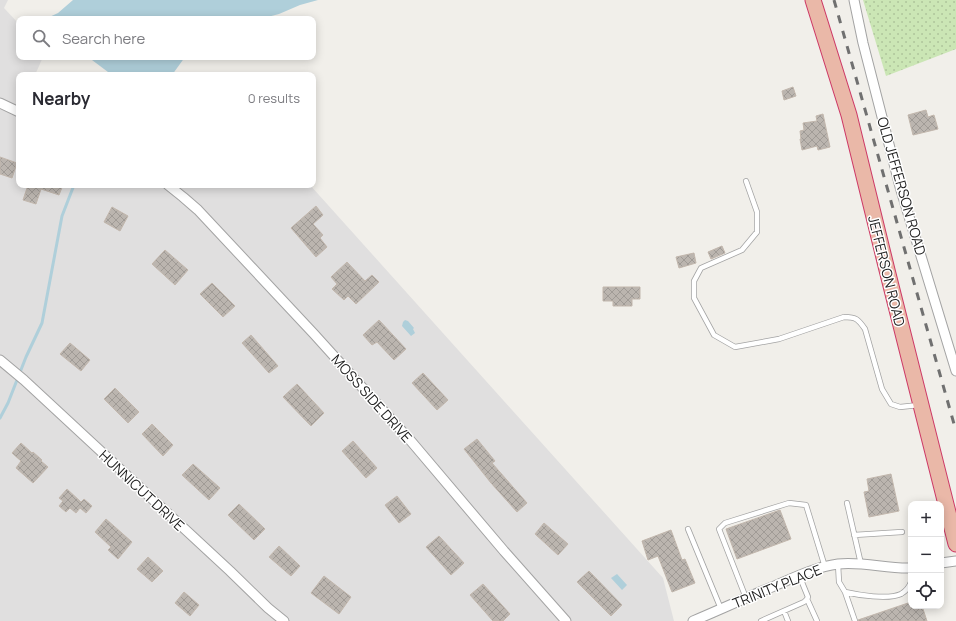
<!DOCTYPE html>
<html lang="en">
<head>
<meta charset="utf-8">
<style>
  :root { --surface:#fff; --page:#f2f2f3; --text:#2b2b33; --muted:#7c7c81; --line:#e1e1e2 }
  body { margin:0; font-family:Manrope,sans-serif; background:var(--page); color:var(--text) }
  .controls { position:absolute; right:12px; bottom:12px; display:grid; overflow:hidden; border-radius:8px; box-shadow:0 2px 10px #0003 }
  .controls button { width:36px; height:36px; display:grid; place-items:center; padding:0; border:0; border-bottom:1px solid var(--line); background:var(--surface); color:var(--text); font:20px sans-serif }
  .list { margin:0; padding:0; list-style:none }
  h2 { display:flex; justify-content:space-between; align-items:center; height:52px; margin:0; padding:0 16px; font-size:17px }
  h2 small { font-size:13px; font-weight:400; color:var(--muted) }
  .icon { flex:none; width:22px; height:22px; fill:none; stroke:currentColor; stroke-width:2; stroke-linecap:round; stroke-linejoin:round }
  .map { position:relative; flex:none; width:956px; height:621px; overflow:hidden }
  .search { position:absolute; background:var(--surface); box-shadow:0 2px 10px #0003; left:16px; top:16px; width:300px; height:44px; display:flex; align-items:center; gap:10px; box-sizing:border-box; padding:0 14px; border-radius:8px; color:var(--muted); font-size:15px }
  .panel { position:absolute; background:var(--surface); box-shadow:0 2px 10px #0003; left:16px; top:72px; width:300px; height:116px; border-radius:8px }
  .map>svg:first-child { display:block }
  .residential { fill:#e0dfdf }
  .grass { fill:url(#grass-dots) }
  .water { fill:#afcfda }
  .lines { fill:none; stroke-linecap:round; stroke-linejoin:round }
  .stream { stroke:#afcfda; stroke-width:3 }
  .building { fill:url(#building-cross-hatch); stroke:#c2b7ad }
  .service-casing { stroke:#a3a3a3; stroke-width:6 }
  .minor-casing { stroke:#a3a3a3; stroke-width:11 }
  .trunk-casing { stroke:#cd3966; stroke-width:17 }
  .service { stroke:#fff; stroke-width:4.5 }
  .minor { stroke:#fff; stroke-width:9 }
  .trunk { stroke:#eab8a8; stroke-width:15 }
  .rail { stroke:#707070; stroke-width:3; stroke-dasharray:8 8; stroke-linecap:butt }
  .labels { text-anchor:middle; dominant-baseline:central; stroke-width:3; stroke-linejoin:round; paint-order:stroke }
  .street-label { font-size:14px; fill:#222; stroke:#fff }
</style>
</head>
<body>
<div class="map">
<svg width="956" height="621" viewBox="0 0 956 621">
  <defs>
    <pattern id="grass-dots" width="8" height="8" patternUnits="userSpaceOnUse"><rect width="8" height="8" fill="#cbe6b5"/><path d="M2 2h.1M6 6h.1" fill="none" stroke="#aec59b" stroke-width="1.8" stroke-linecap="round"/></pattern>
    <pattern id="building-cross-hatch" width="8" height="8" patternUnits="userSpaceOnUse"><rect width="8" height="8" fill="#bbb5af"/><path d="M0 0l8 8M0 8l8-8" fill="none" stroke="#a09b96"/></pattern>
  </defs>
  <rect width="100%" height="100%" fill="#f1efea"/>
  <!-- residential -->
  <path class="residential" d="M0 0H8L4 8 19 24V57H43L35 75H19V185H310L663 578 674 621H0Z"/>
  <!-- grass -->
  <path class="grass" d="M863 0H956V49L886 76Z"/>
  <!-- water -->
  <path class="water" d="M73 0H318L300 5 279 14 260 19H45L58 13Z
    M88 57H185L172 75H112Z
    M405 320 408 321 414 328 413 329 415 333 411 336 402 326 403 322Z
    M617 574 627 585 622 590 611 578Z"/>
  <g class="lines">
    <!-- stream -->
    <path class="stream" d="M0 418 8 403 26 357 42 323 62 216 74 185"/>
  </g>
  <!-- building -->
  <path class="building" d="M793 87 796 96 784 100 782 91Z
    M926 110 928 117 934 115 938 129 913 135 908 115Z
    M823 114 830 147 818 150 817 146 802 150 800 139H801L800 131 804 130 803 123 817 121 816 116Z
    M0 157 17 163 12 178 0 174Z
    M28 185H63L59 195 41 189 36 204 23 200Z
    M316 206 323 215 313 224 323 235 320 238 327 247 316 257 291 228Z
    M112 207 128 216 120 231 104 222Z
    M722 246 725 253 711 259 708 252Z
    M165 250 188 270 175 285 152 264Z
    M694 253 696 263 679 268 676 257Z
    M347 262 365 281 372 275 379 282 356 304 348 296 344 300 332 289 337 284 331 277Z
    M212 283 235 306 223 317 200 294Z
    M603 287H640V299H632V306H613V301H603Z
    M379 320 406 349 394 360 377 342 372 345 363 335Z
    M251 335 278 366 269 373 242 343Z
    M70 343 90 360 81 371 60 354Z
    M423 373 448 400 437 410 412 383Z
    M297 384 324 413 311 426 283 397Z
    M115 388 139 412 128 423 104 399Z
    M152 424 173 445 163 456 142 434Z
    M477 439 495 461 492 463 527 503 517 512 491 483 464 449Z
    M353 441 377 468 366 478 342 451Z
    M21 443 32 453 33 452 42 460 41 461 48 467 33 483 16 468 21 461 12 453Z
    M193 464 220 488 209 500 182 475Z
    M891 474 899 511 869 517 864 492 869 491 867 479Z
    M67 489 81 502 84 499 92 506 86 513 80 508 76 513 70 508 66 512 59 506 63 501 59 498Z
    M397 496 411 514 399 523 385 505Z
    M239 504 265 529 254 540 228 515Z
    M780 510 791 539 737 559 726 529Z
    M106 519 132 542 118 559 108 550 111 547 95 532Z
    M544 523 568 544 558 555 535 534Z
    M671 530 682 560 685 559 695 583 672 592 658 556 648 560 642 541Z
    M439 536 464 563 451 575 426 547Z
    M279 546 300 566 291 576 269 557Z
    M148 557 163 571 152 582 137 569Z
    M589 571 622 605 611 616 577 582Z
    M324 576 351 597 339 614 311 593Z
    M483 584 510 614 503 621H493L470 595Z
    M184 592 199 605 190 616 175 603Z
    M911 602V606H922L927 621H859L858 620Z"/>
  <g class="lines">
    <defs>
      <path id="service" d="M746 181 757 212V232L742 250 701 268 694 281V298L714 335 735 347 779 339 844 317C856 317 858 319 865 329L882 389 891 404 900 407 919 405
        M847 503 861 564
        M688 529 721 609
        M854 535 902 532
        M838 564 839 582 845 592C858 595 888 600 901 594 906 591 909 588 911 582
        M845 592 855 621
        M746 598 719 529 725 523 789 503 806 505 825 567
        M807 599 817 621
        M784 611 788 621
        M761 621 804 602 807 599 808 597 799 575"/>
      <path id="minor" d="M854 0 863 43 900 187 956 371
        M0 103 19 112
        M168 185 183 197 198 210 314 334 379 406 410 440 504 551 566 621
        M0 360 24 380 230 571 268 608 284 621
        M941 563 956 561
        M693 621C719 610 745 598 772 587 793 578 815 567 838 564 862 561 887 569 911 568"/>
      <path id="trunk" d="M813 0 849 115 887 270 956 544"/>
    </defs>
    <!-- service casing -->
    <use href="#service" class="service-casing"/>
    <!-- minor casing -->
    <use href="#minor" class="minor-casing"/>
    <!-- trunk casing -->
    <use href="#trunk" class="trunk-casing"/>
    <!-- service -->
    <use href="#service" class="service"/>
    <!-- minor -->
    <use href="#minor" class="minor"/>
    <!-- trunk -->
    <use href="#trunk" class="trunk"/>
    <!-- rail -->
    <path class="rail" d="M834 0 956 431"/>
  </g>
  <g class="labels">
    <!-- street labels -->
    <g class="street-label">
      <text transform="translate(902 186) rotate(74)">OLD JEFFERSON ROAD</text>
      <text transform="translate(887 271) rotate(76)">JEFFERSON ROAD</text>
      <text transform="translate(372 398) rotate(48)">MOSS SIDE DRIVE</text>
      <text transform="translate(142 490) rotate(43)">HUNNICUT DRIVE</text>
      <text transform="translate(777 586) rotate(-22)">TRINITY PLACE</text>
    </g>
  </g>
</svg>
<div class="controls">
<button>+</button>
<button>−</button>
<button><svg class="icon" aria-label="locate" viewBox="0 0 24 24"><circle cx="12" cy="12" r="6"/><path d="M12 2v4M12 18v4M2 12h4M18 12h4"/></svg></button>
</div>
<div class="search"><svg class="icon" aria-label="search" viewBox="0 0 24 24"><circle cx="10" cy="10" r="6"/><path d="M15 15l6 6"/></svg>Search here</div>
<section class="panel">
<h2>Nearby<small>0 results</small></h2>
<ul class="list">
</ul>
</section>
</div>
</body>
</html>
